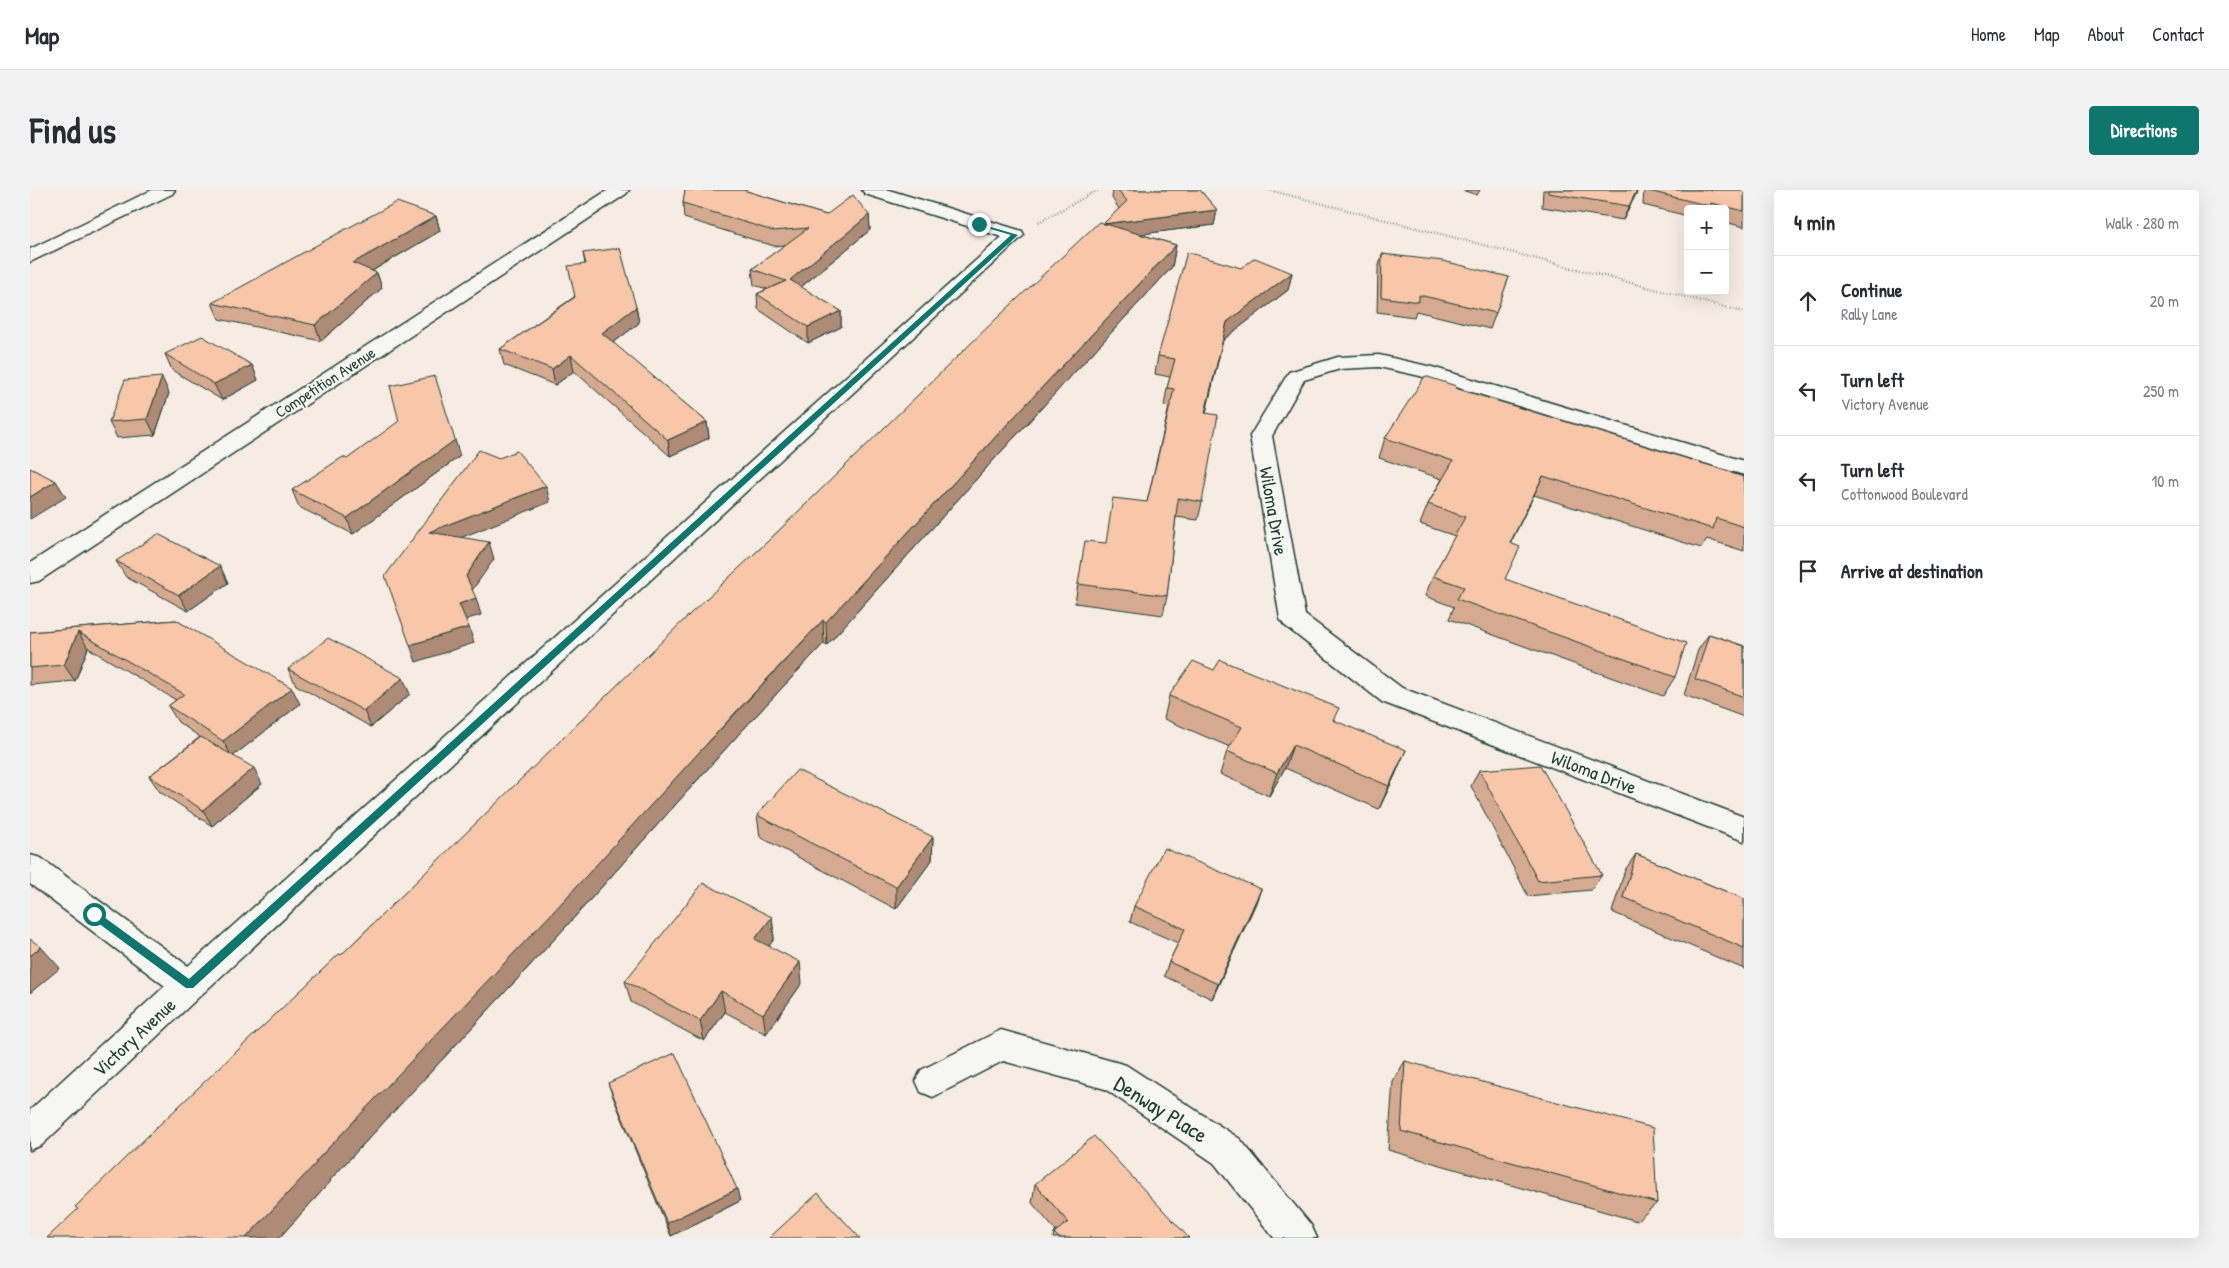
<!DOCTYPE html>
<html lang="en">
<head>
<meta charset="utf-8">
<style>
  :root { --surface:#fff; --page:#f2f2f3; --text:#2b2b33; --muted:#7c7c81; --line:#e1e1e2; --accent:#0f766e }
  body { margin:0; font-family:"Patrick Hand",sans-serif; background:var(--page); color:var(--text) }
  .controls { position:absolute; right:15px; top:15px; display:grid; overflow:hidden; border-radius:5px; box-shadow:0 5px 20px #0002 }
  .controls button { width:45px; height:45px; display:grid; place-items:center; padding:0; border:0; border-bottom:1px solid var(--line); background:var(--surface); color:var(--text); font:25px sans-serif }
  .stop { position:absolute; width:15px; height:15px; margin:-11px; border:4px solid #0f766e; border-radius:50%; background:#fff }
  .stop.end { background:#0f766e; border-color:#fff; box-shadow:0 1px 5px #0008 }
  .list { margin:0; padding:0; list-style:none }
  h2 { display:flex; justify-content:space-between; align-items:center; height:65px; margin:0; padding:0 20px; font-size:21px }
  h2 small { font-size:16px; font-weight:400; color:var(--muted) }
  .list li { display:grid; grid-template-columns:32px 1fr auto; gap:15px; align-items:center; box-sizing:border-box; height:90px; padding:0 20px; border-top:1px solid var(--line) }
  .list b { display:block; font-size:19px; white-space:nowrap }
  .list p { margin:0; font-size:16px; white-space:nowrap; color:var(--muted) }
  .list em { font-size:16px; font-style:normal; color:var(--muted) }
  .icon { flex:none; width:28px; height:28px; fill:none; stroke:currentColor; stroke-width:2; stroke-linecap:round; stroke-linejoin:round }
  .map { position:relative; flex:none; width:1714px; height:1048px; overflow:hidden; border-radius:5px }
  header { display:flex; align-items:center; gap:30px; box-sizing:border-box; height:70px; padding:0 25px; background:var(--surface); border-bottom:1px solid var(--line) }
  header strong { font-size:24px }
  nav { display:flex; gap:28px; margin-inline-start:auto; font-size:18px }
  .intro { display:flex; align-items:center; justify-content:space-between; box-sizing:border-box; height:120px; padding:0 30px }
  h1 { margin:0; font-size:35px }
  .button { padding:12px 22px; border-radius:5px; background:var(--accent); color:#fff; font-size:18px; font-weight:700 }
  main { display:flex; gap:30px; padding:0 30px }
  aside { flex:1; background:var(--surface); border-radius:5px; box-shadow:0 5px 20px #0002 }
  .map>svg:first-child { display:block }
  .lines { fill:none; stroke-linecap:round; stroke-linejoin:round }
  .minor-casing { stroke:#1f3d34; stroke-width:3 }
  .path { stroke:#1f3d34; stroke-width:2.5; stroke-dasharray:0.5 2.5; stroke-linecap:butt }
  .minor { fill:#f6f6f2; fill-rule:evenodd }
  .wall { fill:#d5aa90; stroke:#1f3d34 }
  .shaded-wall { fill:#ae8b76; stroke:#1f3d34 }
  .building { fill:#f8c6a8; stroke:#1f3d34 }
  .route { fill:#0f766e }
  .labels { text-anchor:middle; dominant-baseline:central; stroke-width:4; stroke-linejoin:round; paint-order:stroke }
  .far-street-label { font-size:16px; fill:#1f3d34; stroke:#f6f6f2 }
  .street-label { font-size:19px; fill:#1f3d34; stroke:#f6f6f2 }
  .near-street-label { font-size:22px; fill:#1f3d34; stroke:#f6f6f2 }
</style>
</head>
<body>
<header>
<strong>Map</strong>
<nav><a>Home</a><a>Map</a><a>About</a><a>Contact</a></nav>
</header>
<div class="intro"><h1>Find us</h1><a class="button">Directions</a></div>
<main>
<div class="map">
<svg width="1714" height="1048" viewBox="0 0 1714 1048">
  <rect width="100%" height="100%" fill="#f6ece3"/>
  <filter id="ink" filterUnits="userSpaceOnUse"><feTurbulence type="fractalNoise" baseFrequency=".02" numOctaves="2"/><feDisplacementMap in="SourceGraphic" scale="10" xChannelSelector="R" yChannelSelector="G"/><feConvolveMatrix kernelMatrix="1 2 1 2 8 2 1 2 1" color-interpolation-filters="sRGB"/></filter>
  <g filter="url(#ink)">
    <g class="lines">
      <defs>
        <path id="minor" d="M122 0H145L142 4 0 72V59Z
          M578 0H599L596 4 9 391 0 393V373Z
          M832 0H859L992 41 994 45 171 805 12 955 0 960V920L135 796 0 694V665L11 668 158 776 972 47 835 4Z
          M1349 165 1402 177 1714 271V285L1390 186 1349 177 1310 179 1274 190 1242 246 1275 425 1372 498 1714 627V651L1352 512 1254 435 1250 429 1220 246 1259 182 1308 167Z
          M971 840 1096 875 1210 949 1281 1035 1287 1048H1244L1184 973 1075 899 973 871 903 907 891 902 886 891 891 880Z"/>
      </defs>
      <!-- minor casing -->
      <use href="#minor" class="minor-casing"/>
      <!-- path -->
      <path class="path" d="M1239 0 1714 122
        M1009 32 1068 0"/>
      <!-- minor -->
      <use href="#minor" class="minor"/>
    </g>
    <!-- wall -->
    <path class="wall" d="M655 0H716V1L796 25H839L840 40 771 97 811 121V137L778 153 728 119 727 104 737 99 724 95 722 79 755 55 744 56 654 28 653 13Z
      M1083 0H1170L1187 20 1184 35 1110 44 1146 55 1142 77 968 265 797 455 794 453 708 545 532 741 300 990 301 991 249 1048 311 765 737 352 1089 19 1082 8Z
      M1432 0H1450L1447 5Z
      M1513 0H1608L1593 30 1512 17Z
      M1614 0H1714V37L1695 32V19H1658V26L1613 15Z
      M406 26 410 41 342 81 347 83 352 98 291 151 189 129 182 113Z
      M553 63 606 117 609 133 583 153 677 232 679 248 640 266 544 181 525 195 474 175 470 159 544 107 555 74Z
      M1352 64 1479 87 1460 139 1386 121 1384 127 1347 122 1348 79Z
      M1211 78 1262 83 1258 100 1193 150 1176 223 1172 312 1168 330 1146 327 1137 406 1133 425 1045 413 1048 394 1076 353 1117 312 1139 217 1134 216 1137 198 1140 187 1125 184 1128 166Z
      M135 164 222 175 228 190 192 210 142 180Z
      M1425 199 1714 287V361L1677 349 1671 358 1504 305 1480 353 1475 390 1645 487 1633 506 1419 429 1424 417 1395 406 1403 386 1425 346 1390 334 1398 314 1412 289 1349 268 1355 248Z
      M139 203 125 245 87 248 79 232Z
      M430 266 323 344 269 317 262 300 317 269Z
      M86 371 190 376 198 393 158 421 96 387Z
      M146 430 270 514 203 566 232 594 182 636 130 602 119 586 170 547 148 532 138 516 146 510 58 458 45 491 0 495V442Z
      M1679 444 1714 456V527L1654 505 1668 460Z
      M258 479 380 504 341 537 266 495Z
      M1139 506 1305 530 1366 583 1349 619 1255 578 1239 606 1190 584 1197 561 1200 557 1134 529Z
      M1449 580 1572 685 1561 700 1498 706 1441 596Z
      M727 625 903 647 902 670 866 719 730 647Z
      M1606 664 1714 709V779L1582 722 1595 680Z
      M1231 699 1225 715 1182 809 1134 786 1139 772 1148 753 1100 732 1104 716Z
      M742 727 744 749 739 756 772 793 736 844 695 822 674 851 601 812 595 791Z
      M1375 871 1627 1013 1607 1031 1358 960 1363 891Z
      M578 893 710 1011 641 1046 583 907Z
      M1005 994 1159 1048H1023L1024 1043 1026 1041 1002 1013Z"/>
    <!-- shaded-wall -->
    <path class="shaded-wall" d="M1607 0H1608L1593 30 1599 16Z
      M1187 20 1184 35 1071 49 1073 34Z
      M839 25 840 40 761 105 760 90Z
      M406 26 410 41 328 89 323 73Z
      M1146 55 1142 77 968 265 797 455 796 432 970 242Z
      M347 83 352 98 291 151 285 135Z
      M1262 83 1258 100 1193 150 1171 241 1197 132Z
      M606 117 609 133 575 159 572 143Z
      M811 121V137L778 153V137Z
      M541 165 544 181 525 195 522 179Z
      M222 175 228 190 192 210 184 194Z
      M132 187 139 203 125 245 117 229Z
      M677 232 679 248 640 266 638 250Z
      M425 250 430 266 323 344 317 328Z
      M1513 286 1504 305 1471 373 1480 353Z
      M26 291 36 307 0 329V307Z
      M516 296 520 312 405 358 399 342Z
      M459 352 464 369 441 402 436 386Z
      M190 376 198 393 158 421 149 405Z
      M446 408 451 425 434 430 429 414Z
      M793 430 794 453 708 545 532 741 300 990 301 991 249 1048H216L285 972Z
      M439 437 444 453 386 472 380 455Z
      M48 442 58 458 45 491 34 475Z
      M373 488 380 504 341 537 334 521Z
      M262 498 270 514 202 567 193 551Z
      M1263 555 1255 578 1239 606 1247 583Z
      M1376 560 1366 583 1349 619 1359 596Z
      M224 578 232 594 182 636 173 620Z
      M903 647 902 670 866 719V697Z
      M1231 699 1225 715 1182 809 1188 794Z
      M742 727 744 749 728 771 725 749Z
      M11 757 30 778 0 803V766Z
      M770 772 772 793 736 844 733 824Z
      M691 801 695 822 674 851 670 831Z
      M707 999 710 1011 641 1046 637 1033Z"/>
    <!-- building -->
    <path class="building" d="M655 0H713L796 25 823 5 839 25 760 90 811 121 778 137 727 104 756 91 722 79 778 38 743 41 653 13Z
      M1088 0H1170L1187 20 1073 34 1097 11Z
      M1518 0H1607L1599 16 1518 3Z
      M1619 0H1714V21L1681 13 1680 16 1619 1Z
      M367 12 406 26 323 73 347 83 285 135 182 113 316 39Z
      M1069 32 1146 55 970 242 796 432 793 430 706 522 525 720 285 972H287L216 1048H17L48 1019 45 1017 127 937 309 764 311 765 661 423 737 352 967 128Z
      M590 58 606 117 572 143 677 232 638 250 541 165 522 179 470 159 545 107 538 76 556 74 553 63Z
      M1157 62 1211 78 1225 68 1262 83 1197 132 1175 223 1188 225 1172 312 1148 308 1137 406 1048 394 1055 351 1076 353 1083 308 1117 312 1144 199 1137 198 1145 169 1128 166Z
      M1352 64 1413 71 1479 87 1466 123 1389 105V112L1351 107Z
      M172 146 222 175 184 194 135 164Z
      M405 186 425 250 317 328 262 300 313 267 317 269 369 231 360 196Z
      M1395 186 1426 196 1425 198 1701 282V283L1714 287V337L1686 328 1683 339 1513 286 1480 353 1490 357 1475 389 1656 453 1645 487 1427 409 1434 397 1403 386 1435 327 1398 314 1423 271 1355 248Z
      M132 187 117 229 79 232 95 190Z
      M449 260 469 268 487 261 516 296 399 342 459 352 436 386 446 408 429 414 439 437 380 455 355 386Z
      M0 278 26 291 0 307Z
      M128 344 190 376 149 405 86 371Z
      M146 430 262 498 193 551 138 516 154 504 48 442 34 475 0 478V442Z
      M1679 444 1714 456V507L1665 489Z
      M298 448 373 488 334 521 258 479Z
      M1190 470 1309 518 1303 530 1376 560 1359 596 1263 555 1247 583 1197 561 1212 537 1139 506 1163 471 1184 480Z
      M171 547 224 578 173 620 119 586Z
      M1510 575 1572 685 1508 691 1449 580Z
      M767 580 903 647 866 697 727 625Z
      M1134 658 1231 699 1188 794 1139 772 1155 739 1104 716Z
      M1606 664 1714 709V758L1593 707Z
      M673 693 742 727 725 749 770 772 733 824 691 801 670 831 595 791Z
      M0 749 11 757 0 766Z
      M645 863 707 999 637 1033 578 893Z
      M1375 871 1623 938 1627 1013 1371 941Z
      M1064 946 1159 1048H1029L1024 1043 1038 1032 1005 994Z
      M788 1003 830 1048H739Z"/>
  </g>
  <!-- route -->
  <path class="route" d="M947 33 988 45 163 798H156L60 727V722H67L159 789 981 45 947 35Z"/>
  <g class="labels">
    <!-- far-street labels -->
    <g class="far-street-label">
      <text transform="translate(295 192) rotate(-33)">Competition Avenue</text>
    </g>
    <!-- street labels -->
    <g class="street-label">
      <text transform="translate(1244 321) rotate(80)">Wiloma Drive</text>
      <text transform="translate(1564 582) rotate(21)">Wiloma Drive</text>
      <text transform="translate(104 847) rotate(-43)">Victory Avenue</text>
    </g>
    <!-- near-street labels -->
    <g class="near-street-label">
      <text transform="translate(1131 919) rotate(32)">Denway Place</text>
    </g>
  </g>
</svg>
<div class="controls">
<button>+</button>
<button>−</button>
</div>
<div class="stop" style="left:64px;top:724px"></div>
<div class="stop end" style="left:949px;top:34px"></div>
</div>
<aside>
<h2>4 min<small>Walk · 280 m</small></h2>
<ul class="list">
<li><svg class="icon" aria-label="ahead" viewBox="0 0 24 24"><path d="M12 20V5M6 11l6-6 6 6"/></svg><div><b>Continue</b><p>Rally Lane</p></div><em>20 m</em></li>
<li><svg class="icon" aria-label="left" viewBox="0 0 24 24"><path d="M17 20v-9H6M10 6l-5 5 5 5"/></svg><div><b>Turn left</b><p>Victory Avenue</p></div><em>250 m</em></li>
<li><svg class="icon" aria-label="left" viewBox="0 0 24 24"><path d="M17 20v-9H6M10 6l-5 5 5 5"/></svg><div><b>Turn left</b><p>Cottonwood Boulevard</p></div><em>10 m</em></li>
<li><svg class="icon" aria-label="arrive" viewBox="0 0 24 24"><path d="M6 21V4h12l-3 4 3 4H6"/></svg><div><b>Arrive at destination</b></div></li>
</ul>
</aside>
</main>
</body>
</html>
